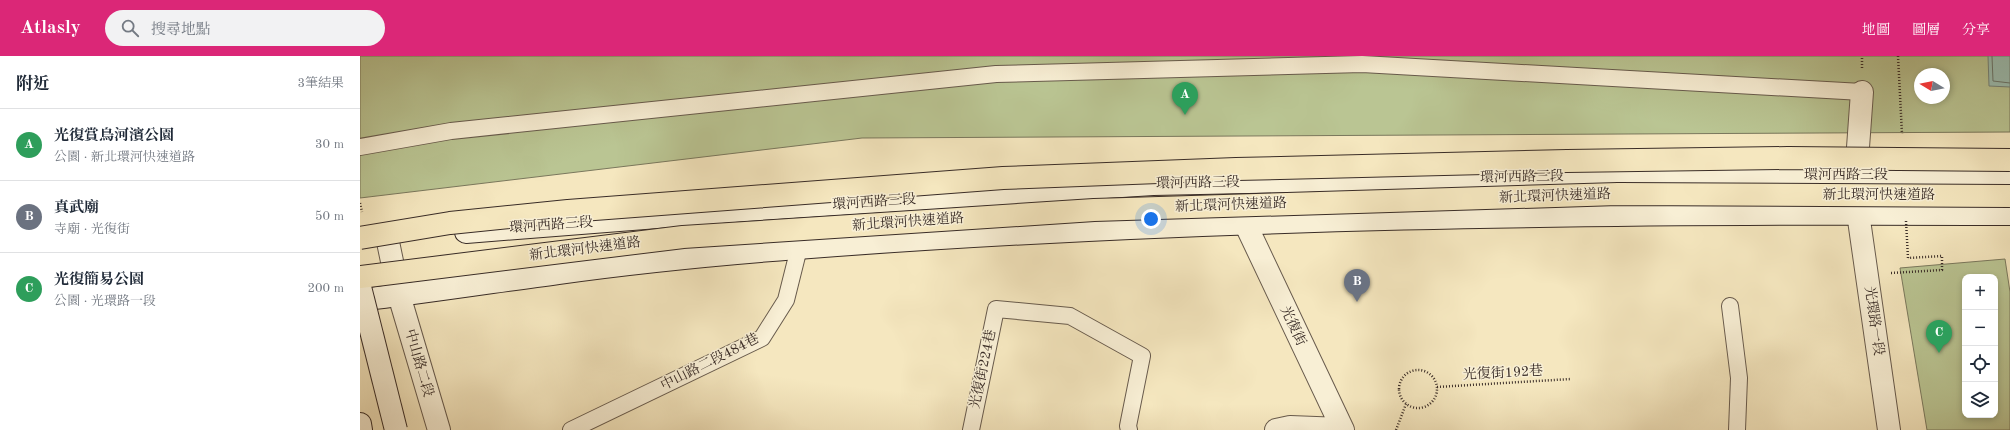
<!DOCTYPE html>
<html lang="zh-TW">
<head>
<meta charset="utf-8">
<style>
  :root { --surface:#fff; --page:#f2f2f3; --text:#1f2937; --muted:#747a83; --line:#e0e1e3; --accent:#db2777 }
  body { margin:0; font-family:"Old Standard TT","Noto Serif TC",serif; background:var(--page); color:var(--text) }
  .controls { position:absolute; right:12px; bottom:12px; display:grid; overflow:hidden; border-radius:8px; box-shadow:0 2px 6px #0003 }
  .controls button { width:36px; height:36px; display:grid; place-items:center; padding:0; border:0; border-bottom:1px solid var(--line); background:var(--surface); color:var(--text); font:20px sans-serif }
  .compass { position:absolute; left:1554px; top:12px; width:36px; height:36px; border-radius:50%; background:var(--surface); box-shadow:0 2px 6px #0003; rotate:280deg }
  .you { position:absolute; left:791px; top:163px; width:14px; height:14px; margin:-10px; border:3px solid #fff; border-radius:50%; background:#1a73e8; box-shadow:0 0 0 6px #1a73e833 }
  .badge { display:grid; place-items:center; width:26px; height:26px; border-radius:50%; background:var(--accent); color:#fff; font-size:13px; font-weight:700 }
  .pin { position:absolute; translate:-50% -33px; filter:drop-shadow(0 1px 2px #0008) }
  .pin::after { content:''; position:absolute; top:21px; width:14px; height:12px; background:inherit; clip-path:polygon(0 0,100% 0,50% 100%) }
  .list { margin:0; padding:0; list-style:none }
  h2 { display:flex; justify-content:space-between; align-items:center; height:52px; margin:0; padding:0 16px; font-size:17px }
  h2 small { font-size:13px; font-weight:400; color:var(--muted) }
  .list li { display:grid; grid-template-columns:26px 1fr auto; gap:12px; align-items:center; box-sizing:border-box; height:72px; padding:0 16px; border-top:1px solid var(--line) }
  .list b { display:block; font-size:15px; white-space:nowrap }
  .list p { margin:0; font-size:13px; white-space:nowrap; color:var(--muted) }
  .list em { font-size:13px; font-style:normal; color:var(--muted) }
  .icon { flex:none; width:22px; height:22px; fill:none; stroke:currentColor; stroke-width:2; stroke-linecap:round; stroke-linejoin:round }
  .map { position:relative; flex:none; width:1650px; height:374px; overflow:hidden }
  header { display:flex; align-items:center; gap:24px; box-sizing:border-box; height:56px; padding:0 20px; background:var(--accent); color:#fff }
  header strong { font-size:19px }
  nav { display:flex; gap:22px; margin-inline-start:auto; font-size:14px }
  .search { width:280px; height:36px; background:var(--page); display:flex; align-items:center; gap:10px; box-sizing:border-box; padding:0 14px; border-radius:22px; color:var(--muted); font-size:15px }
  main { display:flex }
  aside { flex:1; background:var(--surface) }
  .map>svg:first-child { display:block }
  .green { fill:#bac593; stroke:#7a785d; fill-rule:evenodd }
  .water { fill:#9cbfb3; stroke:#74847b }
  .lines { fill:none; stroke-linecap:round; stroke-linejoin:round }
  .shore { stroke:#6a766d; stroke-width:1 }
  .lane-casing { stroke:#685b4d; stroke-width:18 }
  .street-casing { stroke:#685b4d; stroke-width:24 }
  .secondary-casing { stroke:#392c27; stroke-width:24 }
  .path { stroke:#392c27; stroke-width:2.5; stroke-dasharray:1 2; stroke-linecap:butt }
  .lane { stroke:#f8efd5; stroke-width:16 }
  .street { stroke:#f8efd5; stroke-width:22 }
  .secondary { stroke:#f8efd5; stroke-width:22 }
  .secondary-bridge-casing { stroke:#392c27; stroke-width:24; stroke-linecap:butt }
  .highway-bridge-casing { stroke:#392c27; stroke-width:24; stroke-linecap:butt }
  .path-bridge { stroke:#392c27; stroke-width:2.5; stroke-dasharray:1 2; stroke-linecap:butt }
  .secondary-bridge { stroke:#f8efd5; stroke-width:22 }
  .highway-bridge { stroke:#f5e7bf; stroke-width:22 }
  .labels { text-anchor:middle; dominant-baseline:central; stroke-width:3; stroke-linejoin:round; paint-order:stroke }
  .street-label { font-size:14px; fill:#392c27; stroke:#f8efd5 }
</style>
</head>
<body>
<header>
<strong>Atlasly</strong>
<div class="search"><svg class="icon" aria-label="search" viewBox="0 0 24 24"><circle cx="10" cy="10" r="6"/><path d="M15 15l6 6"/></svg>搜尋地點</div>
<nav><a>地圖</a><a>圖層</a><a>分享</a></nav>
</header>
<main>
<aside>
<h2>附近<small>3筆結果</small></h2>
<ul class="list">
<li><span class="badge" style="background:#2e9e5b">A</span><div><b>光復賞鳥河濱公園</b><p>公園 · 新北環河快速道路</p></div><em>30 m</em></li>
<li><span class="badge" style="background:#6b7280">B</span><div><b>真武廟</b><p>寺廟 · 光復街</p></div><em>50 m</em></li>
<li><span class="badge" style="background:#2e9e5b">C</span><div><b>光復簡易公園</b><p>公園 · 光環路一段</p></div><em>200 m</em></li>
</ul>
</aside>
<div class="map">
<svg width="1650" height="374" viewBox="0 0 1650 374">
  <rect width="100%" height="100%" fill="#f5e7bf"/>
  <filter id="stains"><feTurbulence type="fractalNoise" baseFrequency=".005" numOctaves="4"/><feColorMatrix values="0 0 0 0 .2 0 0 0 0 .09 0 0 0 0 .02 0 0 0 .5 -.17"/></filter>
  <radialGradient id="worn" r=".72"><stop offset=".6" stop-color="#630" stop-opacity="0"/><stop offset="1" stop-color="#630" stop-opacity=".3"/></radialGradient>
  <!-- green -->
  <path class="green" d="M0 0H1650V76L502 82 0 142ZM1560 18H1584V42H1560Z
    M1645 203 1650 236V374H1567L1540 212ZM1605 221H1635V359H1605Z"/>
  <!-- water -->
  <path class="water" d="M1628 0H1650V31L1629 30Z"/>
  <g class="lines">
    <!-- shore -->
    <path class="shore" d="M1632 0 1633 25 1650 27"/>
    <defs>
      <path id="lane" d="M0 91 91 75 636 18 1002 8 1502 36
        M1370 250 1379 322 1377 374
        M211 374 402 282 426 244 439 192
        M611 374 636 253 710 260 782 300 768 370 769 374"/>
      <path id="street" d="M1502 36 1496 119 1498 157 1529 374
        M885 167 983 374
        M28 186 39 239 79 374
        M916 374 930 371 982 373"/>
      <path id="secondary" d="M106 176 387 154 793 128 1187 120 1604 118 1650 119
        M0 244C66 236 132 226 198 217 277 206 358 198 437 192 841 161 1246 156 1650 158
        M0 368 1 374"/>
    </defs>
    <!-- lane casing -->
    <use href="#lane" class="lane-casing"/>
    <!-- street casing -->
    <use href="#street" class="street-casing"/>
    <!-- secondary casing -->
    <use href="#secondary" class="secondary-casing"/>
    <!-- path -->
    <path class="path" d="M1502 12V0
      M1531 217 1582 214V200L1548 202
      M1039 333a19 19 0 1 1 38 0a19 19 0 1 1-38 0Z
      M1077 331 1211 323
      M1036 374 1046 348"/>
    <!-- lane -->
    <use href="#lane" class="lane"/>
    <!-- street -->
    <use href="#street" class="street"/>
    <!-- secondary -->
    <use href="#secondary" class="secondary"/>
    <defs>
      <path id="secondary-bridge" d="M0 231 36 374"/>
      <path id="highway-bridge" d="M0 182 90 167 208 155 643 122 876 113 1207 105 1428 102 1650 104
        M0 221 323 181 734 154 1258 138 1650 140"/>
    </defs>
    <!-- secondary-bridge casing -->
    <use href="#secondary-bridge" class="secondary-bridge-casing"/>
    <!-- highway-bridge casing -->
    <use href="#highway-bridge" class="highway-bridge-casing"/>
    <!-- path-bridge -->
    <path class="path-bridge" d="M1538 0 1542 78
      M0 147 2 156
      M1546 165 1548 202"/>
    <!-- secondary-bridge -->
    <use href="#secondary-bridge" class="secondary-bridge"/>
    <!-- highway-bridge -->
    <use href="#highway-bridge" class="highway-bridge"/>
  </g>
  <g class="labels">
    <!-- street labels -->
    <g class="street-label">
      <text x="1486" y="119">環河西路三段</text>
      <text transform="translate(1162 121) rotate(-1)">環河西路三段</text>
      <text transform="translate(838 127) rotate(-1)">環河西路三段</text>
      <text x="1519" y="139">新北環河快速道路</text>
      <text transform="translate(1195 140) rotate(-2)">新北環河快速道路</text>
      <text transform="translate(514 146) rotate(-4)">環河西路三段</text>
      <text transform="translate(871 149) rotate(-2)">新北環河快速道路</text>
      <text transform="translate(548 166) rotate(-4)">新北環河快速道路</text>
      <text transform="translate(191 169) rotate(-4)">環河西路三段</text>
      <text transform="translate(225 193) rotate(-7)">新北環河快速道路</text>
      <text transform="translate(1514 265) rotate(82)">光環路一段</text>
      <text transform="translate(933 270) rotate(65)">光復街</text>
      <text transform="translate(350 306) rotate(-27)">中山路二段484巷</text>
      <text transform="translate(59 307) rotate(74)">中山路二段</text>
      <text transform="translate(623 313) rotate(-78)">光復街224巷</text>
      <text transform="translate(1143 317) rotate(-3)">光復街192巷</text>
    </g>
  </g>
  <rect width="100%" height="100%" filter="url(#stains)"/>
  <rect width="100%" height="100%" fill="url(#worn)"/>
</svg>
<div class="controls">
<button>+</button>
<button>−</button>
<button><svg class="icon" aria-label="locate" viewBox="0 0 24 24"><circle cx="12" cy="12" r="6"/><path d="M12 2v4M12 18v4M2 12h4M18 12h4"/></svg></button>
<button><svg class="icon" aria-label="layers" viewBox="0 0 24 24"><path d="M12 4l9 5-9 5-9-5zM3 14l9 5 9-5"/></svg></button>
</div>
<svg class="compass" viewBox="-18 -18 36 36"><path d="M0-13l5 13h-10z" fill="#e53935"/><path d="M0 13l5-13h-10z" fill="#747a83"/></svg>
<div class="you"></div>
<div class="pin badge" style="left:825px;top:59px;background:#2e9e5b">A</div>
<div class="pin badge" style="left:997px;top:246px;background:#6b7280">B</div>
<div class="pin badge" style="left:1579px;top:297px;background:#2e9e5b">C</div>
</div>
</main>
</body>
</html>
